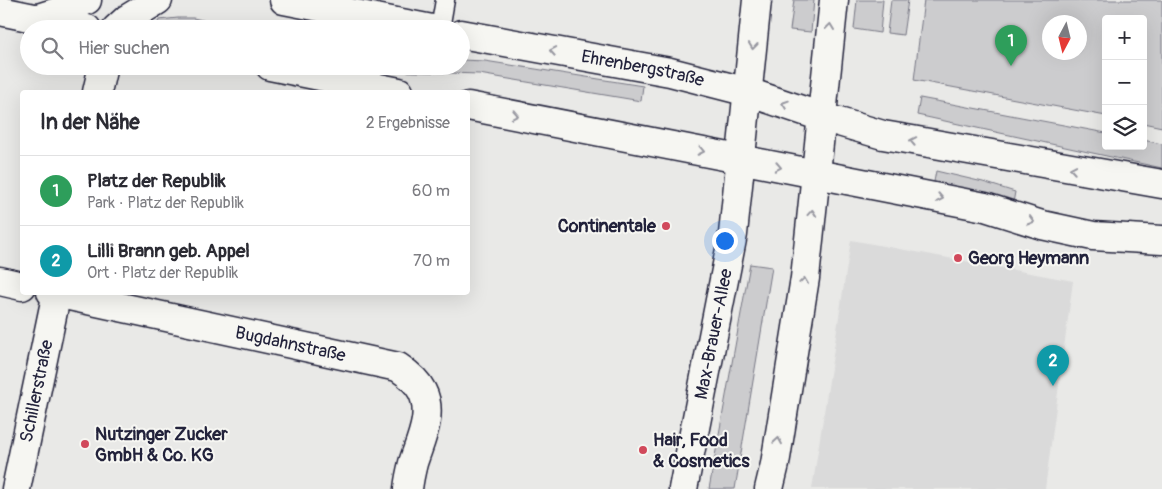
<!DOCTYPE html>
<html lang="de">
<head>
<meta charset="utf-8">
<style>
  :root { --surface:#fff; --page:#f7f7f7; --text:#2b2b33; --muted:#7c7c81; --line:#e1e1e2; --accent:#111827 }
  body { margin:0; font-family:Pangolin,sans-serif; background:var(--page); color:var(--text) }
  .controls { position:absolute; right:15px; top:15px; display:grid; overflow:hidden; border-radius:5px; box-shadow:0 5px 20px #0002 }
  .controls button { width:45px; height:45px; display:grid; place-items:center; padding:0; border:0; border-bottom:1px solid var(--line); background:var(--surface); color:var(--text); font:25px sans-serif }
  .compass { position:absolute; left:1042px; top:15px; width:45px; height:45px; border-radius:50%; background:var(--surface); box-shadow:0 5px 20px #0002; rotate:187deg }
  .you { position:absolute; left:724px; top:240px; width:18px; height:18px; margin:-12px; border:4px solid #fff; border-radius:50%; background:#1a73e8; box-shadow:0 0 0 8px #1a73e833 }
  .badge { display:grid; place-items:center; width:32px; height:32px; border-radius:50%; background:var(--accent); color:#fff; font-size:16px; font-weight:700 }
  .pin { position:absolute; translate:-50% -41px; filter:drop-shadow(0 1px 2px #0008) }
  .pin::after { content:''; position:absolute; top:26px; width:18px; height:15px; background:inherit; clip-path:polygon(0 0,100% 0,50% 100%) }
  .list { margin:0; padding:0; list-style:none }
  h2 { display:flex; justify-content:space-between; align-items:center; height:65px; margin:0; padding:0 20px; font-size:21px }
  h2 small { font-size:16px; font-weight:400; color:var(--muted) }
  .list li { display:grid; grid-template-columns:32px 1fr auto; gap:15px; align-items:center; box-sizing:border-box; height:70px; padding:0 20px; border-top:1px solid var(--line) }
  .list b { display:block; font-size:19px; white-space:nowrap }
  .list p { margin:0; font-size:16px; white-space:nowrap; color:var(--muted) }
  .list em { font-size:16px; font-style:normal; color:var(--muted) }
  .icon { flex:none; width:28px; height:28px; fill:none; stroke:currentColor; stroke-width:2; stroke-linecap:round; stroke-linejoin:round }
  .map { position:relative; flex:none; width:1162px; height:489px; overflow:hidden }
  .search { position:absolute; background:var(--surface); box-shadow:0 5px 20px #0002; left:20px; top:20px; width:450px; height:55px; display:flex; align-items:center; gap:12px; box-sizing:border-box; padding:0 18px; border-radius:28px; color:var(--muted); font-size:19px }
  .panel { position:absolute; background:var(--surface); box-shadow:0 5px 20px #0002; left:20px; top:90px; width:450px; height:205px; border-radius:5px }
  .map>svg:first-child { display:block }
  .built { fill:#dadada }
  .green { fill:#ccccce; stroke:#777784; fill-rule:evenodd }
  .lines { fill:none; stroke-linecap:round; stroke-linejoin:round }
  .lane-casing { stroke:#22223b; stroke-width:21 }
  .street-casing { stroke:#22223b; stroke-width:31 }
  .secondary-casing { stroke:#22223b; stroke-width:31 }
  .lane { stroke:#f6f6f2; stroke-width:18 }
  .street { stroke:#f6f6f2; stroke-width:28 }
  .secondary { stroke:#f6f6f2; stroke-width:28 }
  .oneway { stroke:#9797a0 }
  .poi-dot { fill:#d1495b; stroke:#f6f6f2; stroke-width:2 }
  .labels { text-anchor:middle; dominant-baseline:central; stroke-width:4; stroke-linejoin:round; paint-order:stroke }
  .street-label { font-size:18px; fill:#22223b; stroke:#f6f6f2 }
  .poi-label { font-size:18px; font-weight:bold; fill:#22223b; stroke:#f6f6f2; text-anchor:start }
</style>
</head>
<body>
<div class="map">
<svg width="1162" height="489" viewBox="0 0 1162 489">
  <rect width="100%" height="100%" fill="#e9e9e7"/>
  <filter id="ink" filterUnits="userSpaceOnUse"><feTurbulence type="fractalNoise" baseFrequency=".02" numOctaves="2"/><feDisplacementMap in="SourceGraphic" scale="10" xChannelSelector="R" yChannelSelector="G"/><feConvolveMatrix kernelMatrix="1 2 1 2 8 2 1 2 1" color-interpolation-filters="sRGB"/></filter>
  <g filter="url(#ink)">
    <!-- built -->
    <path class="built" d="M851 240 1073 281 1045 489H812Z"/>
    <!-- green -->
    <path class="green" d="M794 0H814L811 32 790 30Z
      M857 0H883L880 33 854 29Z
      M891 0H908L903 35 887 33Z
      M924 0H1162V127L1143 123V19H1106V116L914 80ZM1050 22H1080V52H1050Z
      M178 18H193L244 29H173L157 24 159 20Z
      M461 60 485 61 643 86 641 101 479 74 389 71 354 66H461Z
      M920 98 1106 133V146H1143V140L1162 144V168L917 115Z
      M936 171 983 182 1015 192 1013 203 933 187Z
      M750 264 772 267 735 489H709Z"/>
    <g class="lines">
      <defs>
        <path id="lane" d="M440 29 445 0"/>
        <g id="street">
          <path d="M38 18 73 7 87 0"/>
          <path d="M116 29 127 19 158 0"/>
          <path d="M97 92 103 66"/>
          <path d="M822 117 883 135 912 140 1162 184"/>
          <path d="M816 174 985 207 1042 225 1093 236 1162 240"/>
          <path d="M0 281 22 286"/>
          <path id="s1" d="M51 292 398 367C407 373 417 381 422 391 434 414 420 441 413 463 411 471 409 480 408 489"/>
          <path id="s2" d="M16 489 57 292"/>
        </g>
        <g id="secondary">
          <path d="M284 0 432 29"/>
          <path d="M0 11 87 29"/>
          <path id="s3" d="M461 34 670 72 748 92 822 117"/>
          <path d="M270 66 399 92"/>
          <path d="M468 106 816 174"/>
          <path id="s4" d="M683 489 733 234 757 0"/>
          <path d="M769 489 775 464 805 278 834 0"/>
        </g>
      </defs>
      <!-- lane casing -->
      <use href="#lane" class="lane-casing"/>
      <!-- street casing -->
      <use href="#street" class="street-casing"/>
      <!-- secondary casing -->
      <use href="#secondary" class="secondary-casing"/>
      <!-- lane -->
      <use href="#lane" class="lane"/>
      <!-- street -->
      <use href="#street" class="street"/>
      <!-- secondary -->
      <use href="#secondary" class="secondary"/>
    </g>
    <!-- one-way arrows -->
    <defs><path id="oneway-chevron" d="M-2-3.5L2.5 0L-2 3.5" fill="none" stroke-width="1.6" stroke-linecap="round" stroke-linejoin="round" transform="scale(1.25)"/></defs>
    <g class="oneway">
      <use href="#oneway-chevron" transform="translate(830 27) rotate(-83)"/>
      <use href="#oneway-chevron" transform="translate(753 46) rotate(96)"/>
      <use href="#oneway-chevron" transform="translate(553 51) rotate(-170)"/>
      <use href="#oneway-chevron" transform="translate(785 104) rotate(-161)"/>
      <use href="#oneway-chevron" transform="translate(515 115) rotate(11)"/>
      <use href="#oneway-chevron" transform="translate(913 141) rotate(-169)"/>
      <use href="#oneway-chevron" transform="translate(701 151) rotate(12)"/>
      <use href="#oneway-chevron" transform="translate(778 167) rotate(11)"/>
      <use href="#oneway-chevron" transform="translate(1073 169) rotate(-170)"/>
      <use href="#oneway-chevron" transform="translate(940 198) rotate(11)"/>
      <use href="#oneway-chevron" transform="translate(812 213) rotate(-85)"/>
      <use href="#oneway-chevron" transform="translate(1031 221) rotate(17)"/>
      <use href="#oneway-chevron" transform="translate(804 281) rotate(-82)"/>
      <use href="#oneway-chevron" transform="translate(778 441) rotate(-81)"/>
    </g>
  </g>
  <!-- markers -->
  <g class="poi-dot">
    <circle cx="666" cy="226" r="5"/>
    <circle cx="958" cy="258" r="5"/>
    <circle cx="85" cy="444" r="5"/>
    <circle cx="643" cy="450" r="5"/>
  </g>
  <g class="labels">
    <!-- street labels -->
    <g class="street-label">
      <text stroke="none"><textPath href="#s3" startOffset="185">Ehrenbergstraße</textPath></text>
      <text stroke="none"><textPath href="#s4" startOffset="158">Max-Brauer-Allee</textPath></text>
      <text stroke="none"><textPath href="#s1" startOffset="245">Bugdahnstraße</textPath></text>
      <text stroke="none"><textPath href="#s2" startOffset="100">Schillerstraße</textPath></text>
    </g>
    <!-- poi labels -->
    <g class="poi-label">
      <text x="656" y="226" text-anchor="end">Continentale</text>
      <text x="968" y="258">Georg Heymann</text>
      <text x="95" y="434">Nutzinger Zucker<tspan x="95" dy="21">GmbH &amp; Co. KG</tspan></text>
      <text x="653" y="440">Hair, Food<tspan x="653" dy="21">&amp; Cosmetics</tspan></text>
    </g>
  </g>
</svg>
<div class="controls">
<button>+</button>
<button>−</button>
<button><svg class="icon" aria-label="layers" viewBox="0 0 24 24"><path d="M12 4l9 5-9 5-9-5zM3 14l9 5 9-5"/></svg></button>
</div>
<svg class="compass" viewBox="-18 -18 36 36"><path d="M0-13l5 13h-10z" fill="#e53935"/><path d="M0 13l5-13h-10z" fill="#7c7c81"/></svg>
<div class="you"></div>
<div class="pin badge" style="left:1011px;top:66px;background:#2e9e5b">1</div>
<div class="pin badge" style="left:1053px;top:386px;background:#0f9aa8">2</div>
<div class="search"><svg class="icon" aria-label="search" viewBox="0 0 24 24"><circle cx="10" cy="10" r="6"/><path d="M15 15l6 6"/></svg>Hier suchen</div>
<section class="panel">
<h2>In der Nähe<small>2 Ergebnisse</small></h2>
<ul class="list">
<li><span class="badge" style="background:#2e9e5b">1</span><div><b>Platz der Republik</b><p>Park · Platz der Republik</p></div><em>60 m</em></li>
<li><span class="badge" style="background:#0f9aa8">2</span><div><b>Lilli Brann geb. Appel</b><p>Ort · Platz der Republik</p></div><em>70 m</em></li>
</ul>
</section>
</div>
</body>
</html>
